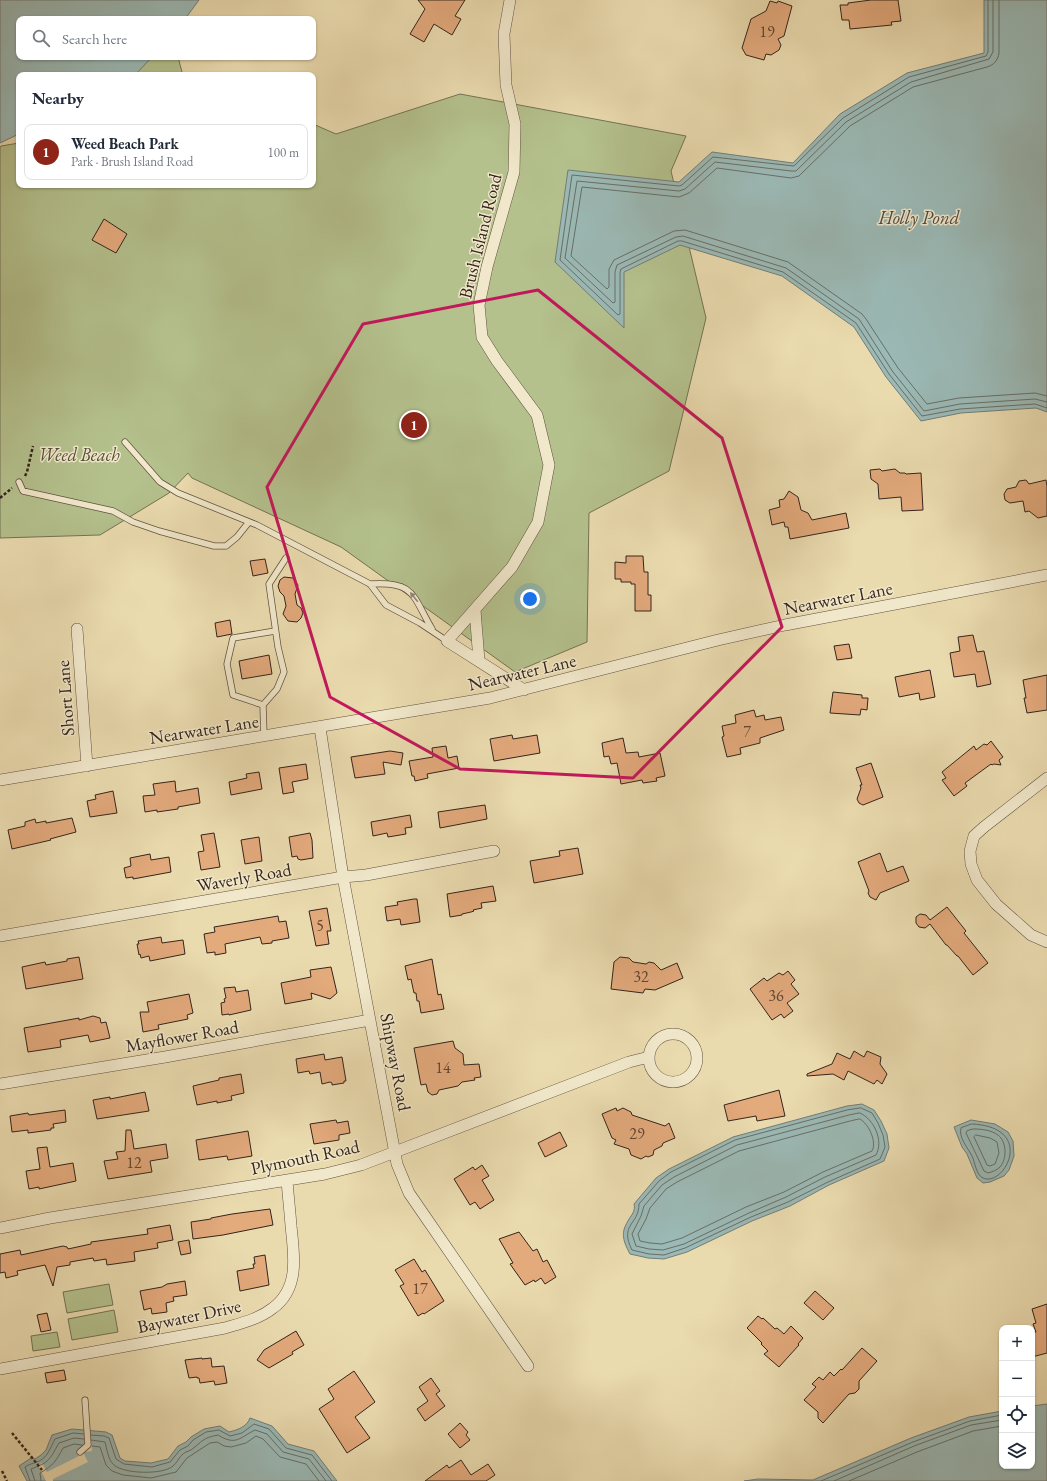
<!DOCTYPE html>
<html lang="en">
<head>
<meta charset="utf-8">
<style>
  :root { --surface:#fff; --page:#f6f6f7; --text:#1f2937; --muted:#747a83; --line:#e0e1e3; --accent:#8f2418 }
  body { margin:0; font-family:"EB Garamond",serif; background:var(--page); color:var(--text) }
  .controls { position:absolute; right:12px; bottom:12px; display:grid; overflow:hidden; border-radius:8px; box-shadow:0 1px 3px #0004 }
  .controls button { width:36px; height:36px; display:grid; place-items:center; padding:0; border:0; border-bottom:1px solid var(--line); background:var(--surface); color:var(--text); font:20px sans-serif }
  .you { position:absolute; left:530px; top:599px; width:14px; height:14px; margin:-10px; border:3px solid #fff; border-radius:50%; background:#1a73e8; box-shadow:0 0 0 6px #1a73e833 }
  .badge { display:grid; place-items:center; width:26px; height:26px; border-radius:50%; background:var(--accent); color:#fff; font-size:13px; font-weight:700 }
  .pin { position:absolute; translate:-50% -50%; border:2px solid #fff; box-shadow:0 1px 4px #0006 }
  .list { margin:0; padding:0; list-style:none }
  h2 { display:flex; justify-content:space-between; align-items:center; height:52px; margin:0; padding:0 16px; font-size:17px }
  h2 small { font-size:13px; font-weight:400; color:var(--muted) }
  .list li { display:grid; grid-template-columns:26px 1fr auto; gap:12px; align-items:center; box-sizing:border-box; height:56px; margin:0 8px 8px; padding:0 8px; border:1px solid var(--line); border-radius:8px }
  .list b { display:block; font-size:15px; white-space:nowrap }
  .list p { margin:0; font-size:13px; white-space:nowrap; color:var(--muted) }
  .list em { font-size:13px; font-style:normal; color:var(--muted) }
  .icon { flex:none; width:22px; height:22px; fill:none; stroke:currentColor; stroke-width:2; stroke-linecap:round; stroke-linejoin:round }
  .map { position:relative; flex:none; width:1047px; height:1481px; overflow:hidden }
  .search { position:absolute; background:var(--surface); box-shadow:0 1px 3px #0004; left:16px; top:16px; width:300px; height:44px; display:flex; align-items:center; gap:10px; box-sizing:border-box; padding:0 14px; border-radius:8px; color:var(--muted); font-size:15px }
  .panel { position:absolute; background:var(--surface); box-shadow:0 1px 3px #0004; left:16px; top:72px; width:300px; height:116px; border-radius:8px }
  .map>svg:first-child { display:block }
  .green { fill:#b4c18d; stroke:#747254 }
  .water { fill:#9bb9b5; stroke:#727d78 }
  .pier { fill:#eadbaf }
  .lines { fill:none; stroke-linecap:round; stroke-linejoin:round }
  .shore { stroke:#686e68; stroke-width:1 }
  .building { fill:#e3aa7c; stroke:#34241c }
  .service-casing { stroke:#625241; stroke-width:7 }
  .minor-casing { stroke:#625241; stroke-width:12 }
  .path { stroke:#34241c; stroke-width:2.5; stroke-dasharray:3 2; stroke-linecap:butt }
  .service { stroke:#f1e8cb; stroke-width:5.5 }
  .minor { stroke:#f1e8cb; stroke-width:11 }
  .oneway { fill:#928674 }
  .marked { fill:none; stroke:#c2185b; stroke-width:3; stroke-linejoin:round }
  .labels { text-anchor:middle; dominant-baseline:central; stroke-width:3; stroke-linejoin:round; paint-order:stroke }
  .number-label { font-size:16px; fill:#604634 }
  .street-label { font-size:18px; fill:#34241c; stroke:#f1e8cb }
  .park-label { font-size:18px; font-style:italic; fill:#544b38; stroke:#f1e8cb }
  .water-label { font-size:19px; font-style:italic; fill:#4e4942; stroke:#f1e8cb }
</style>
</head>
<body>
<div class="map">
<svg width="1047" height="1481" viewBox="0 0 1047 1481">
  <rect width="100%" height="100%" fill="#eadbaf"/>
  <filter id="stains"><feTurbulence type="fractalNoise" baseFrequency=".005" numOctaves="4"/><feColorMatrix values="0 0 0 0 .2 0 0 0 0 .09 0 0 0 0 .02 0 0 0 .5 -.17"/></filter>
  <radialGradient id="worn" r=".72"><stop offset=".6" stop-color="#630" stop-opacity="0"/><stop offset="1" stop-color="#630" stop-opacity=".3"/></radialGradient>
  <!-- green -->
  <path class="green" d="M152 57H178L182 72 185 75H125L135 62Z
    M460 94 686 136 671 171 706 318 669 471 589 513 587 642 515 672 341 547 192 478 188 473 169 493 100 535 0 538V147L1 146 19 143V185H313V124L336 134Z
    M109 1284 113 1305 67 1313 63 1292Z
    M114 1310 118 1332 72 1340 68 1319Z
    M57 1332 60 1347 33 1351 31 1336Z"/>
  <!-- water -->
  <path class="water" d="M0 0H199L185 19H19V57H152L135 75H19V134L0 143Z
    M984 0H1047V412L1036 408 961 413 921 421 886 377 854 327 782 276 680 245 624 272V328L555 262 568 170 679 182 712 152 793 163 840 114 907 73 984 53Z
    M862 1104 874 1110 881 1121 887 1134 889 1148 884 1161 829 1185 790 1206 752 1221 687 1252 664 1259 648 1258 630 1254C621 1237 621 1231 631 1216 634 1212 635 1208 634 1204L656 1178 669 1169 733 1137 847 1106Z
    M971 1120 995 1124 1008 1132 1013 1141 1014 1156 1009 1170 1004 1176 990 1182 983 1183 977 1178 967 1154 962 1147 954 1127Z
    M1047 1404V1481H744L758 1479 813 1480 911 1438 969 1417 1002 1411V1466H1032V1406Z
    M250 1418 272 1426 288 1444 314 1451 337 1481H27L19 1466 31 1458 35 1459 41 1455 46 1450 52 1435 72 1429 106 1432 112 1435 120 1458 125 1461 151 1463 168 1459 178 1446 186 1442 191 1437 204 1429 220 1426 229 1432C237 1430 247 1427 250 1418Z"/>
  <!-- pier -->
  <path class="pier" d="M84 1428H90L92 1451 86 1452V1450L83 1452 88 1462 53 1479V1481H46L38 1465 42 1463 47 1472 79 1456 77 1451 85 1443Z"/>
  <g class="lines">
    <!-- shore -->
    <path class="shore" d="M988 0V52L986 56 909 77 843 118 794 166 713 157 682 185 679 186 572 175 560 260 618 315 620 314V272L621 269 678 241H682L783 272 856 323 889 374 922 416 960 409 1035 404 1047 408
      M993 0V52L989 59 911 82 846 122 796 171H791L715 162 685 189 679 191 577 181 565 258 613 303 615 302V272L617 265 676 237 683 236 786 268 859 319 893 372 924 411 960 404 1035 399 1047 402
      M999 0V53C998 60 994 65 987 67L913 87 850 126 799 176 791 178 717 168 689 193 679 197 582 187 571 256 607 289 609 287V269L614 260 674 231 685 230 788 262 862 314 866 319 898 368 927 404 959 398 1035 393 1047 396
      M861 1108 872 1113 878 1123 883 1135 885 1147 880 1159 828 1182 788 1202 751 1217 685 1248 664 1255 649 1254 632 1250C619 1224 639 1225 639 1204L659 1181 671 1172 735 1140 847 1110Z
      M860 1113C874 1119 884 1141 876 1155L825 1177 786 1197 749 1213 684 1244 663 1250 649 1249 636 1246 632 1234 641 1216 644 1206 662 1185 674 1177 737 1145 849 1115Z
      M860 1119C869 1124 877 1142 872 1151L823 1172 784 1192 746 1207 682 1238 662 1244 650 1243 640 1241 638 1234 646 1219 650 1208 666 1189 677 1182 739 1151 850 1121Z
      M972 1124C1037 1127 1004 1188 983 1178 976 1175 975 1162 972 1156 968 1148 958 1137 961 1128Z
      M973 1129C982 1129 991 1130 998 1135 1007 1142 1007 1159 1000 1167 997 1170 992 1172 988 1173L984 1171 966 1133 967 1131Z
      M976 1135 990 1138 997 1142 999 1153 995 1164 990 1166 987 1165 974 1137Z
      M91 1435 104 1436 109 1438 116 1459 124 1464 152 1467 170 1462 180 1450 188 1446 193 1440 206 1432 219 1430 230 1436 242 1433 254 1424 269 1429 286 1448 312 1455 332 1481
      M91 1440 105 1442C107 1449 108 1460 114 1465 124 1474 163 1475 173 1466 177 1463 179 1457 183 1454 185 1452 189 1451 191 1450 203 1441 202 1438 218 1435 236 1446 239 1438 255 1430L267 1434 283 1452 309 1459 326 1481
      M92 1446 100 1447 106 1465 112 1471 123 1475 151 1478 176 1472 187 1458 210 1443 217 1442 224 1446 231 1447 246 1443 256 1436 263 1439 280 1457 306 1464 319 1481
      M30 1481 25 1467C29 1464 32 1464 37 1462 48 1458 50 1448 55 1439L73 1433 84 1434
      M35 1481 31 1469C50 1462 49 1460 59 1443L74 1438 84 1439
      M41 1481 40 1473C54 1465 56 1461 63 1448L74 1444 82 1445
      M821 1481 913 1442 970 1421 1002 1415
      M834 1481 914 1446 971 1425 1002 1420
      M849 1481 917 1452 973 1431 1002 1426"/>
  </g>
  <!-- building -->
  <path class="building" d="M418 0H465L455 16 461 19 452 35 434 24 424 42 410 34 425 9Z
    M871 0H898L901 21 891 22 892 25 850 29 849 20H842L840 5H848V3Z
    M770 1 777 3 778 1 792 6 784 36 778 39 781 45 779 50 771 55 766 54 764 60 746 55 742 48 751 19 766 11Z
    M104 219 127 234 116 253 92 240Z
    M880 469 882 471 895 469 900 473H905L906 474 921 473 923 510 902 511 901 497 879 499 878 484 871 479 870 470Z
    M1026 480 1029 484 1046 480 1047 486V516L1038 518 1029 511 1025 512 1023 501 1010 503 1005 500 1004 494 1007 489 1016 487 1019 481Z
    M789 491 798 497 801 510 808 513 812 520 846 513 849 528 790 539 788 527H785L784 522 772 525 769 510 780 507 779 500 784 499Z
    M626 556H643L644 572H648V595H651V611H635V584H631V582H621V579H615V562L626 563Z
    M265 559 268 573 253 576 250 561Z
    M284 577 293 578 298 585 295 594 297 605 301 608 303 613 301 618 297 622 288 621 283 614 286 606 284 596 280 592 278 586 280 580Z
    M230 620 232 634 217 637 215 623Z
    M973 635 977 652 984 651 991 684 977 687 975 674 954 677 950 653 960 651 958 637Z
    M849 644 852 658 837 660 834 646Z
    M269 655 272 674 242 679 239 661Z
    M930 670 935 697 920 700 919 693 899 697 895 677Z
    M1047 675V710L1027 713 1024 698H1026L1023 680Z
    M833 692 862 695V698H868L867 710 861 709 860 715 830 713Z
    M754 710 756 717 764 715 765 720 781 717 784 730 760 738V743L740 748 741 754 727 757 722 737 724 736 722 726 736 723 735 715Z
    M512 735 513 739 537 735 540 753 494 761 490 739Z
    M623 738 626 753 638 752 639 757 660 753 665 776 656 778 657 781 643 783 642 780 621 784 617 763 611 764 609 756 604 757 602 743Z
    M991 741 1003 757 999 760 1001 765 994 764 992 765 991 764 965 783 967 786 954 796 942 780 946 778 942 772 974 746 976 750 984 744 987 745Z
    M446 746 448 758 457 756 459 768 427 774 428 778 415 781 414 776H412L409 761 433 757 432 748Z
    M390 751 403 753 401 765 383 762 385 774 355 778 351 757Z
    M871 763 883 797 863 805 859 803 857 799 861 788 860 785H862L856 768Z
    M306 764 308 779 292 782 294 792 283 794 279 768Z
    M259 772 262 789 231 795 229 782 247 778 246 774Z
    M175 781 176 792 198 788 200 803 178 807V809L157 812V810L145 812 143 796 155 795 153 784Z
    M113 791 117 813 90 817 87 801 96 799 95 795Z
    M485 805 487 819 440 828 438 812Z
    M410 815 412 827 405 828 406 834 388 837 387 833 373 836 371 822Z
    M72 818 76 832 50 839 51 840 12 849 8 830 25 826V822L35 819 36 823 46 821V823Z
    M214 833 220 867 201 870 198 852 204 851 201 835Z
    M310 833 312 840 313 858 301 860 298 859 297 856 292 857 289 837Z
    M259 837 262 861 245 864 241 840Z
    M578 848 583 874 534 883 530 861 560 856 559 851Z
    M880 853 887 872 903 866 909 881 880 893 876 900 870 897 868 893 869 891 858 862Z
    M150 854 151 860 169 857 171 872 133 879V877L126 878 124 868 131 866 130 858Z
    M493 886 496 901 481 903 482 908 473 910 474 911 471 912 462 914V915L450 917 447 894Z
    M414 899H417L420 922 401 925 400 919 387 921 385 907 398 905 397 902Z
    M947 907 966 931 964 933 988 963 973 975 958 956H957L947 945H946L930 924 925 928 919 927 916 923V917L920 914 926 915 930 920Z
    M327 908 331 931H327L329 944 316 946 309 911Z
    M278 916 279 922 286 921 289 938 272 941V943L262 944 260 937 225 944 226 953 215 955V952L207 953 204 934 215 932 214 927Z
    M161 937 162 943 183 940 185 954 150 961 149 956 141 958 140 954 139 955 137 944H139L138 941Z
    M79 957 83 979 26 989 22 967 45 962 46 965 67 961V959Z
    M620 957 629 958 633 962 646 964 649 962 654 963 661 970 677 963 683 978 655 990 645 989 643 993 611 989 614 962Z
    M432 959 438 995 441 994 444 1009 421 1013 419 1001H417L416 993H414L411 979 408 980 405 966Z
    M331 967 337 993 330 999 311 993 312 999 285 1004 281 983 311 977 310 970Z
    M788 971 795 980 791 984 799 994 787 1003 793 1011 784 1018 781 1014 772 1020 750 989 764 978 767 981 779 973 783 975Z
    M235 987 236 992 248 990 251 1010 229 1015V1014L222 1015 221 1003 225 1002 224 999 226 998 224 988Z
    M189 994 193 1013 187 1015 188 1019 158 1025 159 1029 143 1032 140 1012H149L147 1002Z
    M93 1016 100 1018 101 1023 106 1022 110 1038 90 1042 88 1035 60 1040 61 1047 28 1052 24 1028 79 1018V1020Z
    M453 1041 455 1048 463 1054 464 1065 479 1064 481 1077 474 1078 475 1080 462 1082 458 1086 439 1090 437 1094 432 1095 428 1092 426 1084 421 1085 414 1048Z
    M854 1051 864 1057 867 1051 881 1057 880 1064 887 1074 882 1084 877 1080 874 1084 848 1071 844 1080 833 1074 807 1076V1074L832 1064 837 1053 850 1059Z
    M324 1054 325 1060 342 1057 346 1081H344V1083L332 1085V1083L330 1082 322 1084 320 1072 310 1074 309 1071 298 1073 296 1059Z
    M241 1074 244 1093 231 1096 232 1100 217 1103V1101L197 1105 193 1086 219 1080V1078Z
    M779 1090 785 1116 757 1121 756 1116 728 1121 724 1105Z
    M145 1092 149 1111 97 1119 93 1100 110 1097V1099Z
    M616 1108 617 1111 623 1108 631 1112 632 1115 665 1126 669 1123 675 1138 663 1143 662 1146 654 1150 653 1155 648 1157 646 1156 641 1159 631 1155 629 1149 614 1144 616 1140 612 1138 602 1114Z
    M65 1110 66 1122 53 1124 54 1128H51V1130L28 1133V1130L12 1132 10 1116 28 1113 29 1115Z
    M336 1120 337 1123 348 1121 350 1133 339 1135V1140L314 1144 310 1124Z
    M126 1130H131L134 1149 166 1144 168 1158 150 1161 152 1172 108 1179 104 1161 118 1159 116 1152 125 1151Z
    M248 1131 252 1156 228 1160 227 1156 199 1160 196 1140Z
    M560 1132 567 1146 545 1157 538 1143Z
    M47 1147 50 1167 73 1163 76 1181 39 1189V1187L29 1189 26 1171 40 1169 37 1148Z
    M482 1165 489 1176 482 1180 494 1200 480 1209 475 1202 470 1205 454 1179 473 1167 475 1170Z
    M270 1209 273 1225 223 1235 193 1239 191 1222 211 1219V1218L232 1214Z
    M170 1225 173 1240 157 1243 158 1248 134 1252 135 1261 107 1265 106 1259 94 1261 93 1258 70 1262V1265L57 1267 53 1286 45 1265 17 1271 18 1275 6 1278 5 1272 0 1273V1254L20 1250 21 1255 63 1246 67 1247 68 1249 91 1244V1242L148 1234 147 1229Z
    M519 1232 533 1251 537 1249 543 1262 547 1260 556 1277 545 1284 541 1278 535 1282 534 1280 525 1285 510 1264 513 1263 499 1239Z
    M189 1240 191 1253 181 1255 178 1242Z
    M265 1255 269 1285 240 1291 237 1271 254 1268 253 1264H255L254 1257Z
    M414 1259 422 1272 425 1270 444 1301 424 1314 423 1313 418 1316 400 1286 404 1284 395 1270Z
    M185 1281 187 1295 173 1297 174 1301 166 1303 167 1312 152 1314 151 1308 144 1310 140 1291 162 1287 167 1284Z
    M815 1291 834 1308 823 1320 804 1303Z
    M1047 1304V1353L1032 1357V1333L1036 1332 1033 1324 1036 1323 1032 1309Z
    M47 1313 51 1330 41 1332 37 1315Z
    M758 1316 762 1319 763 1318 775 1329 777 1328 784 1334 791 1326 803 1338 798 1344 799 1345 779 1367 764 1354 768 1351 761 1344 762 1343 747 1328Z
    M296 1331 304 1345 292 1352 293 1354 269 1368 257 1360 264 1350Z
    M862 1348 877 1361 859 1381V1389L855 1393 849 1394 823 1423 818 1418V1412L804 1400 816 1387 812 1384 819 1377 823 1380 830 1372 834 1376 841 1369 842 1370Z
    M202 1358V1359L211 1358 212 1367 224 1366 227 1383 215 1385 214 1381 200 1383 199 1378H197V1377L189 1378 185 1360Z
    M64 1370 66 1380 47 1383 45 1373Z
    M354 1371 375 1402 355 1417 370 1438 347 1453 319 1409 334 1399 328 1389Z
    M431 1378 440 1391 436 1394 445 1406 425 1421 417 1409 428 1401 419 1387Z
    M460 1423 468 1432 466 1435 470 1440 460 1448 448 1434Z
    M461 1460 471 1475 488 1464 495 1475 486 1481H425L447 1465 449 1468Z"/>
  <g class="lines">
    <defs>
      <path id="service" d="M125 442 160 482 178 493 257 525 370 584 386 605 420 623 447 641
        M19 482 23 491 113 511 133 522 159 531 214 546H226L237 537 249 522
        M370 584C415 581 412 595 432 629
        M263 705 233 695 227 664 233 638 275 631
        M264 737 263 705 277 689 284 672 278 647 269 584 286 558
        M80 1452 88 1445 85 1400"/>
      <path id="minor" d="M510 0 504 34 506 85 515 124 514 172 487 267 479 305 482 337 497 361 537 415 549 465 538 522 512 567 447 641 524 690
        M475 610 479 661
        M77 629 87 766
        M320 728 343 877 397 1164 409 1193 528 1366
        M1047 778 984 827 974 836 970 851 971 864 977 880 996 904 1031 935 1047 942
        M0 780 490 698 718 640 785 625 1047 575
        M0 936 343 877 366 875 494 851
        M649 1058a24 24 0 1 1 48 0a24 24 0 1 1-48 0Z
        M0 1084 165 1057 370 1020
        M0 1228 50 1218 325 1174 361 1165 629 1062 649 1057
        M0 1369 225 1328C242 1323 259 1319 273 1308 300 1288 294 1255 291 1226 290 1211 288 1195 287 1180"/>
    </defs>
    <!-- service casing -->
    <use href="#service" class="service-casing"/>
    <!-- minor casing -->
    <use href="#minor" class="minor-casing"/>
    <!-- path -->
    <path class="path" d="M25 476 27 472 33 446
      M0 498 12 488
      M12 1433 42 1470
      M2 1471 7 1481"/>
    <!-- service -->
    <use href="#service" class="service"/>
    <!-- minor -->
    <use href="#minor" class="minor"/>
  </g>
  <!-- one-way arrows -->
  <defs><path id="oneway-solid" d="M-6-.8H1V-3.2L6.5 0L1 3.2V.8H-6Z"/></defs>
  <use class="oneway" href="#oneway-solid" transform="translate(414 597) rotate(-129)"/>
  <!-- marked area -->
  <path class="marked" d="M538 290 722 438 782 627 633 778 460 769 330 697 267 487 363 324Z"/>
  <g class="labels">
    <!-- number labels -->
    <g class="number-label">
      <text x="767" y="31">19</text>
      <text x="747" y="731">7</text>
      <text x="320" y="925">5</text>
      <text x="641" y="976">32</text>
      <text x="776" y="995">36</text>
      <text x="443" y="1067">14</text>
      <text x="637" y="1133">29</text>
      <text x="134" y="1162">12</text>
      <text x="420" y="1288">17</text>
    </g>
    <!-- street labels -->
    <g class="street-label">
      <text transform="translate(480 236) rotate(-76)">Brush Island Road</text>
      <text transform="translate(838 598) rotate(-11)">Nearwater Lane</text>
      <text transform="translate(522 672) rotate(-13)">Nearwater Lane</text>
      <text transform="translate(65 698) rotate(-94)">Short Lane</text>
      <text transform="translate(204 729) rotate(-9)">Nearwater Lane</text>
      <text transform="translate(244 877) rotate(-10)">Waverly Road</text>
      <text transform="translate(182 1036) rotate(-10)">Mayflower Road</text>
      <text transform="translate(396 1062) rotate(79)">Shipway Road</text>
      <text transform="translate(305 1157) rotate(-12)">Plymouth Road</text>
      <text transform="translate(189 1316) rotate(-12)">Baywater Drive</text>
    </g>
    <!-- park labels -->
    <g class="park-label">
      <text x="79" y="454">Weed Beach</text>
    </g>
    <!-- water labels -->
    <g class="water-label">
      <text x="919" y="217">Holly Pond</text>
    </g>
  </g>
  <rect width="100%" height="100%" filter="url(#stains)"/>
  <rect width="100%" height="100%" fill="url(#worn)"/>
</svg>
<div class="controls">
<button>+</button>
<button>−</button>
<button><svg class="icon" aria-label="locate" viewBox="0 0 24 24"><circle cx="12" cy="12" r="6"/><path d="M12 2v4M12 18v4M2 12h4M18 12h4"/></svg></button>
<button><svg class="icon" aria-label="layers" viewBox="0 0 24 24"><path d="M12 4l9 5-9 5-9-5zM3 14l9 5 9-5"/></svg></button>
</div>
<div class="you"></div>
<div class="pin badge" style="left:414px;top:425px">1</div>
<div class="search"><svg class="icon" aria-label="search" viewBox="0 0 24 24"><circle cx="10" cy="10" r="6"/><path d="M15 15l6 6"/></svg>Search here</div>
<section class="panel">
<h2>Nearby<small></small></h2>
<ul class="list">
<li><span class="badge">1</span><div><b>Weed Beach Park</b><p>Park · Brush Island Road</p></div><em>100 m</em></li>
</ul>
</section>
</div>
</body>
</html>
